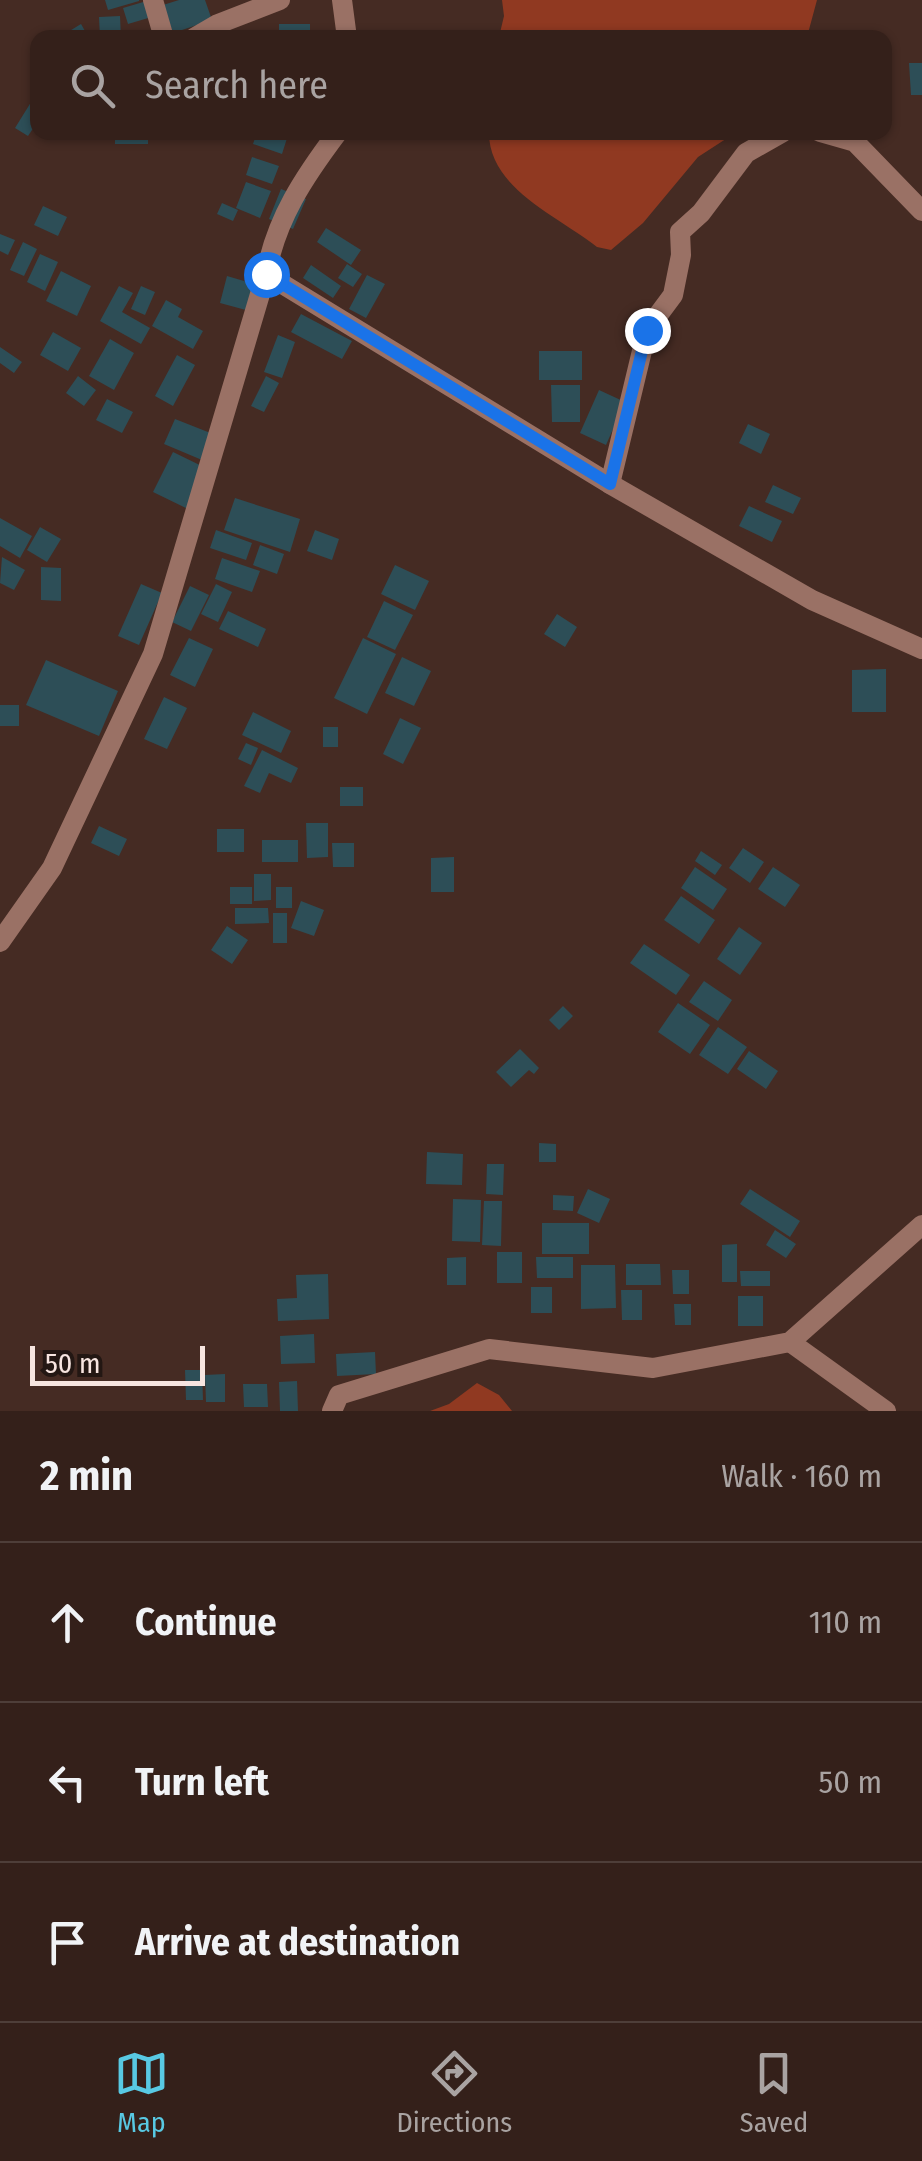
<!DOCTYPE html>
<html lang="en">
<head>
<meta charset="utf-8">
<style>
  :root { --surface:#34201a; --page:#3f2d27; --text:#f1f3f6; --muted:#a9a3a2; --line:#4e3e39; --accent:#58c9e3 }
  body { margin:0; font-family:"Fira Sans Condensed",sans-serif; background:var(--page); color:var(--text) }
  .scale { position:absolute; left:30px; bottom:25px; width:175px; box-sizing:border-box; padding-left:10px; border:5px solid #f7e5e0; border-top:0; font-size:28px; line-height:35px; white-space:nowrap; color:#f7e5e0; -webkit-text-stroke:8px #231713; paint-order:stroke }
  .stop { position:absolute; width:30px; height:30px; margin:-22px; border:8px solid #1a73e8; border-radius:50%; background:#fff }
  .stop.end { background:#1a73e8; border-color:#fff; box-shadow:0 2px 10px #0008 }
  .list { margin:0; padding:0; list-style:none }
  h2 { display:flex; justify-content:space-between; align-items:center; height:130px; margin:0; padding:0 40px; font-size:42px }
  h2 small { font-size:32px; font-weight:400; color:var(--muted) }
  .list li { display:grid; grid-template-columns:65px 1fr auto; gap:30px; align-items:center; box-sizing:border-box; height:160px; padding:0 40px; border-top:2px solid var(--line) }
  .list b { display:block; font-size:38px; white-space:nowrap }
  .list em { font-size:32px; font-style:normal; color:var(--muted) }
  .icon { flex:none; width:55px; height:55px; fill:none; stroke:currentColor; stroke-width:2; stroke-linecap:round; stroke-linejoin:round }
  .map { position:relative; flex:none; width:922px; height:1411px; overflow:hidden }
  .search { position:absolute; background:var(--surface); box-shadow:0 2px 8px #0004; left:30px; right:30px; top:30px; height:110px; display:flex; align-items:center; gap:25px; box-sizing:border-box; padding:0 35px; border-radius:20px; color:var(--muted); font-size:38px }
  .sheet { height:610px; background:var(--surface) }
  nav { display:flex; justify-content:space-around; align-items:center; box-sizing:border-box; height:140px; border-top:2px solid var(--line); background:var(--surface); font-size:28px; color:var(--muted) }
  nav a { display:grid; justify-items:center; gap:5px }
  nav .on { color:var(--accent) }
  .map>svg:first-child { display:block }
  .water { fill:#903921 }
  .building { fill:#2d4e57 }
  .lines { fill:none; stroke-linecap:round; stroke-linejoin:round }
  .minor { stroke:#9a7165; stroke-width:20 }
  .tertiary { stroke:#9a7165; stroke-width:20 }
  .route { stroke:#1a73e8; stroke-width:12 }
</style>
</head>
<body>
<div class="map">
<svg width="922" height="1411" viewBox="0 0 922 1411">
  <rect width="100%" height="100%" fill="#452b23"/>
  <!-- water -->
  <path class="water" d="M502 0H817L807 37H499L504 16Z
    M489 133V132L735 133 698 157 643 223 611 250 597 247C560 217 489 189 489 133Z
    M477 1383 499 1395 512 1411H430L449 1404Z"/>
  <!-- building -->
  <path class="building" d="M105 0H139V1L108 10Z
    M150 0 155 16 128 24 123 8Z
    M179 0H205L212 20 173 33 163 5Z
    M120 16 121 38H100L99 17Z
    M81 24 89 38H58Z
    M279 24H310V38H279Z
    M143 30 144 38H125L124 31Z
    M909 63H922V95H911Z
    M33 99 38 102V121L28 136 15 128Z
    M115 132H148V144H115Z
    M257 132H289L282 154 253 144Z
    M252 157 279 166 272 184 246 175Z
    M246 182 271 191 260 218 236 208Z
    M281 189 306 199 293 229 269 219Z
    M222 203 238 210 233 221 217 214Z
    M43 206 67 217 58 236 34 225Z
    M326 228 361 250 351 265 317 242Z
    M0 234 15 240 8 255 0 251Z
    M23 242 37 249 24 276 10 270Z
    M40 254 58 262 45 291 27 282Z
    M347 264 362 274 353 287 338 278Z
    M311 265 341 286 333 298 303 278Z
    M61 271 91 286 77 316 46 301Z
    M367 275 385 284 366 318 349 309Z
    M227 276 268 288 261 314 220 303Z
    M119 286 133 293 122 312 150 328 141 344 100 321Z
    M141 286 155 292 145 315 131 309Z
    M166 300 182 309 178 317 203 331 193 349 152 326Z
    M301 314 352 341 342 359 291 332Z
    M53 332 81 348 68 371 40 355Z
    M278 335 295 342 282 378 264 372Z
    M110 339 134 353 114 390 89 376Z
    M0 347 22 362 14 373 0 363Z
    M539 351H582V380H539Z
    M177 355 195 365 173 406 155 396Z
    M78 376 96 390 84 406 66 393Z
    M266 376 279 383 264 412 251 406Z
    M551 385H580V422H552Z
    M599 390 625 402 606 445 580 433Z
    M107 399 133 412 122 433 96 420Z
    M175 419 213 434 202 460 164 444Z
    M748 424 770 434 761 454 739 443Z
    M173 452 210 470 190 510 153 492Z
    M773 485 801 498 793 514 765 502Z
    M235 498 300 519 290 552 224 530Z
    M749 506 782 521 772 542 739 526Z
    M0 518 32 536 20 558 0 546Z
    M40 527 61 539 47 562 27 550Z
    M216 530 252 543 246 560 210 548Z
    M315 530 339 539 332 560 307 551Z
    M260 545 284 554 277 574 253 565Z
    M2 557 25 570 14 590 0 583Z
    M222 558 260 571 252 592 215 579Z
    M395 565 429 581 415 610 381 594Z
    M41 567 61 568V601L41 600Z
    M141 584 162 593 139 645 118 636Z
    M216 584 232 592 218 622 201 614Z
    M190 586 209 595 191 631 172 622Z
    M384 601 413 615 395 650 367 637Z
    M228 611 266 629 258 647 219 629Z
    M557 614 577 627 565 647 544 634Z
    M189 638 213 649 195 687 170 675Z
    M363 638 396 654 367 714 334 698Z
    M402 657 431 671 414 706 385 693Z
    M46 660 118 691 99 736 26 705Z
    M886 669V712H852V670Z
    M164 697 187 708 167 749 144 739Z
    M0 705H19V726H0Z
    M253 712 291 731 281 753 242 735Z
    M400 718 421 728 403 764 383 754Z
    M323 727H338V747H323Z
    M246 743 258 748 251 765 238 759Z
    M262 750 298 768 291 783 269 773 260 793 244 786Z
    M340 787H363V806H340Z
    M306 823H328V857L307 858Z
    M99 826 127 839 119 856 91 843Z
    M217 829H244V852H217Z
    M262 840H298V862H262Z
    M332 843H354V867H333Z
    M743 848 764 862 750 883 729 868Z
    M701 851 722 865 715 875 695 861Z
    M454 857V892H431V858Z
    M695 867 727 889 713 910 681 888Z
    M773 867 800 885 785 907 758 889Z
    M254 874H271V900L254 901Z
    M230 887H252V904H230Z
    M276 887H292V908H276Z
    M681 896 715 920 699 944 664 920Z
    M301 901 324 910 314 936 291 928Z
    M235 908H268L269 923 235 924Z
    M273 913H287V943H273Z
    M227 926 248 940 232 964 211 950Z
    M739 927 762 943 740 975 717 959Z
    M644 944 690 975 676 995 630 963Z
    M704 981 732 1000 718 1021 689 1002Z
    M678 1003 710 1025 690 1054 658 1032Z
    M563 1006 573 1016 559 1030 549 1020Z
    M718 1027 747 1047 728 1074 699 1055Z
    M520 1049 539 1068 534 1074 529 1070 511 1087 496 1072Z
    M749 1051 778 1071 766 1089 737 1069Z
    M539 1143 556 1144V1162H539Z
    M427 1152 463 1154 462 1185 426 1184Z
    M487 1164H504L503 1195 486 1194Z
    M588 1189 610 1199 599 1223 577 1213Z
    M750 1189 800 1221 790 1237 740 1204Z
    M553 1195 574 1196 573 1211 553 1210Z
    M453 1199 481 1200 480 1242 452 1241Z
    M484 1201H502L501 1246 482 1245Z
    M542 1223H589V1254H542Z
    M775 1230 796 1244 786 1258 766 1245Z
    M737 1244V1282H722V1245Z
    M497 1252H522V1283H497Z
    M466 1257V1285H447V1258Z
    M536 1257H573V1278H537Z
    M626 1264H660L661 1285H626Z
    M581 1265H615L616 1308 581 1309Z
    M672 1270H689V1294H673Z
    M740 1271H770V1286H741Z
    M328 1274 329 1319 278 1321 277 1299 297 1298 296 1275Z
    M531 1287H552V1313H531Z
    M621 1290H642V1320H622Z
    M738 1296H763V1326H738Z
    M674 1304H691V1325H675Z
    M314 1334 315 1363 281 1364 280 1336Z
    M375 1352 376 1374 337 1376 336 1354Z
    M185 1370H202L203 1400H186Z
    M225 1374V1402H206L205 1375Z
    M297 1381 298 1411H280L279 1382Z
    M243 1384H267L268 1407H244Z"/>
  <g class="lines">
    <!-- minor -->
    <path class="minor" d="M153 0 164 38
      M194 38 218 24 280 0
      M820 132 855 142 922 211
      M610 484 647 330 673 295 681 255 680 232 701 213 746 153 783 132
      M0 942 52 868 153 654 266 274
      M790 1342 886 1411
      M332 1411 339 1395 489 1349 653 1368 790 1342 922 1225"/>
    <!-- tertiary -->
    <path class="tertiary" d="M342 0 347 38
      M338 132C304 177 276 219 266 274L610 484 812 600 922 649"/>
  </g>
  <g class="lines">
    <!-- route -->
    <path class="route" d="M266 274 610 484 647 330"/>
  </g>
</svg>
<div class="scale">50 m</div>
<div class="stop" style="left:266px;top:274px"></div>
<div class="stop end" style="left:647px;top:330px"></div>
<div class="search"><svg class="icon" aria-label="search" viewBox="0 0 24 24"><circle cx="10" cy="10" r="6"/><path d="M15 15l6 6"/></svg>Search here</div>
</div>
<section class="sheet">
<h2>2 min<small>Walk · 160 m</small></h2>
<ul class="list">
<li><svg class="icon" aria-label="ahead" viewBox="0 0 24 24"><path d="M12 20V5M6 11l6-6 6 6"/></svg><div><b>Continue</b></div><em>110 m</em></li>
<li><svg class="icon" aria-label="left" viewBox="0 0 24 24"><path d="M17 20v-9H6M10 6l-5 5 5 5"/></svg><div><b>Turn left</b></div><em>50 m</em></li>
<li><svg class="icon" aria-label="arrive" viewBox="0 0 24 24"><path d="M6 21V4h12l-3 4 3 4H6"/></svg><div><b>Arrive at destination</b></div></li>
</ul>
</section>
<nav>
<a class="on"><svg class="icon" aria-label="map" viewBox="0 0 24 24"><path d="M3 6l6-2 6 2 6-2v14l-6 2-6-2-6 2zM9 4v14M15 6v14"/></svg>Map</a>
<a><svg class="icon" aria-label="directions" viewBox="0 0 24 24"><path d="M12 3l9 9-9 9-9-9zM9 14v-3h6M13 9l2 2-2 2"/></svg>Directions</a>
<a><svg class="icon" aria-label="saved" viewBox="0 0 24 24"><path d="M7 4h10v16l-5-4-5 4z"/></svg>Saved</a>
</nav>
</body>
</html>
